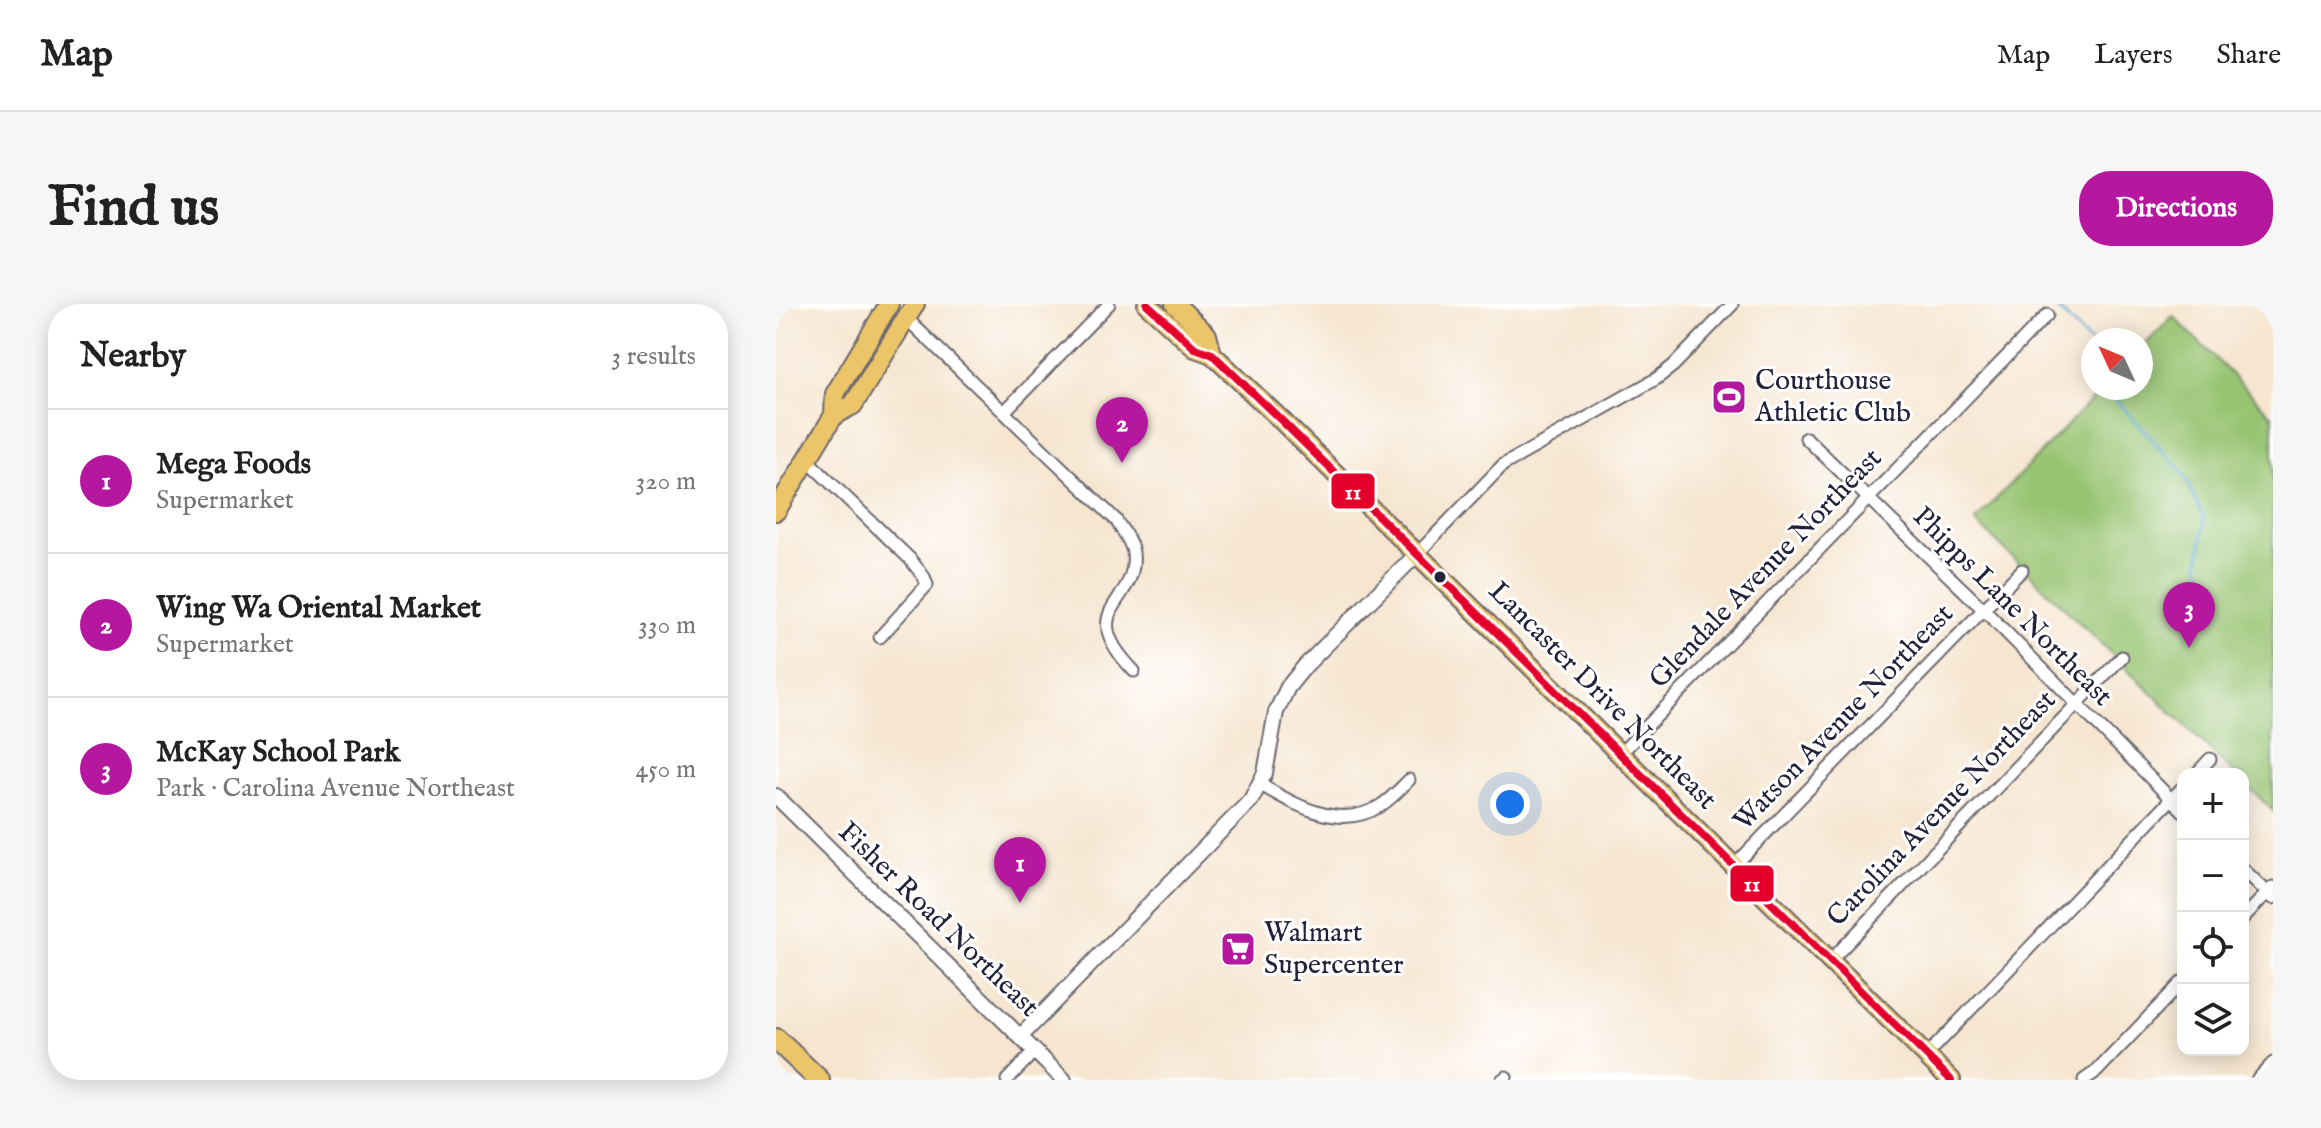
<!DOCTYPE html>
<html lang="en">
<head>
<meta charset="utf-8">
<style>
  :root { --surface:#fff; --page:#f6f6f6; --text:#222; --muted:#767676; --line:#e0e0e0; --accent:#b5179e }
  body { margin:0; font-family:"IM FELL English",serif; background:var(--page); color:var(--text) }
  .controls { position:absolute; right:24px; bottom:24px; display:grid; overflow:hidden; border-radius:16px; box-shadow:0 4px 20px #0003 }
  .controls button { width:72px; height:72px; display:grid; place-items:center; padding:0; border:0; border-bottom:2px solid var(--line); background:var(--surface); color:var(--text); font:40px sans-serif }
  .compass { position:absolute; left:1305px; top:24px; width:72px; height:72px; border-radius:50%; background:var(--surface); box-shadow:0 4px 20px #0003; rotate:314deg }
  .you { position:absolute; left:734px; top:500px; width:28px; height:28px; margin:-20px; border:6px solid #fff; border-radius:50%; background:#1a73e8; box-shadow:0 0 0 12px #1a73e833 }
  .badge { display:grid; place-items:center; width:52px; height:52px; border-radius:50%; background:var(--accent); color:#fff; font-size:26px; font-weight:700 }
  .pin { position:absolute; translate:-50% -66px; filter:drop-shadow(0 2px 4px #0008) }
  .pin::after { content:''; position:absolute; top:42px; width:28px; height:24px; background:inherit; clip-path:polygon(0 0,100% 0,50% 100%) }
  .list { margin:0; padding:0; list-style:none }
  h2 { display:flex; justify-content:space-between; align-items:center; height:104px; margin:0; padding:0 32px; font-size:34px }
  h2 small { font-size:26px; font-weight:400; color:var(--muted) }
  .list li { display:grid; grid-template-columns:52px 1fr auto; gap:24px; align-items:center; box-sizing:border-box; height:144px; padding:0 32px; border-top:2px solid var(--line) }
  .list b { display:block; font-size:30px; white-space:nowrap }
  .list p { margin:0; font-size:26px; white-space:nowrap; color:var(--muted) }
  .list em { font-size:26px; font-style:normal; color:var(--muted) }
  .icon { flex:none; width:44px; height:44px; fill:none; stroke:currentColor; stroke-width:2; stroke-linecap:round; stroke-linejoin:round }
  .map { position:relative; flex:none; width:1497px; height:776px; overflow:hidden; border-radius:32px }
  header { display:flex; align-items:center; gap:48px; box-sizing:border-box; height:112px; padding:0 40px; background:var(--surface); border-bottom:2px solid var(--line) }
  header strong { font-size:38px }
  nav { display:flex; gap:44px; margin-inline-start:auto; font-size:28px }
  .intro { display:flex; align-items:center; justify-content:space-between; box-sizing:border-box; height:192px; padding:0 48px }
  h1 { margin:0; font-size:56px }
  .button { padding:20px 36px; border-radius:32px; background:var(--accent); color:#fff; font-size:28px; font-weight:700 }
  main { display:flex; gap:48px; padding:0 48px }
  aside { flex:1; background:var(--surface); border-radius:32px; box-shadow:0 4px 20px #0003 }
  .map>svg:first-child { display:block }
  .green { fill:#98c472; stroke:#5d7356; stroke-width:2 }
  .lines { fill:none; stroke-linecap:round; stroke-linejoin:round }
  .stream { stroke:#5aa2d1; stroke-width:3 }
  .minor-casing { stroke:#6c676f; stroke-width:15 }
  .tertiary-casing { stroke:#6c676f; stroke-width:18 }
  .primary-casing { stroke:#6c676f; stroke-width:22 }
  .motorway-casing { stroke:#6c676f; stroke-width:24 }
  .minor { stroke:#fff; stroke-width:11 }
  .tertiary { stroke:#fff; stroke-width:14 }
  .primary { stroke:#ecc569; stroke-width:18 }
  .motorway { stroke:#ecc569; stroke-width:20 }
  .bus-1-casing { stroke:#fff; stroke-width:14 }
  .bus-1 { stroke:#e4002b; stroke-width:8 }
  .bus-dot { fill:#22223b; stroke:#fff; stroke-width:3 }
  .labels { text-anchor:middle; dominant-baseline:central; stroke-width:6; stroke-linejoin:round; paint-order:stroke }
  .poi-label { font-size:28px; fill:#22223b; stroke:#fff; text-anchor:start }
  .street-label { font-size:28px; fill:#22223b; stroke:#fff }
  .line-badge { stroke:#fff; stroke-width:3 }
  .badge-label { font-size:22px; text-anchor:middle; font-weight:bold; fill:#fff }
</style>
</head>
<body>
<header>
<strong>Map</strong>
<nav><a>Map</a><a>Layers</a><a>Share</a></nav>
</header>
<div class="intro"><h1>Find us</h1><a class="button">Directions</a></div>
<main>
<aside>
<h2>Nearby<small>3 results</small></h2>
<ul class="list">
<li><span class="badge">1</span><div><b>Mega Foods</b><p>Supermarket</p></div><em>320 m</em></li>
<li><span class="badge">2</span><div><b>Wing Wa Oriental Market</b><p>Supermarket</p></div><em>330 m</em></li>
<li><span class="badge">3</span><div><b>McKay School Park</b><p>Park · Carolina Avenue Northeast</p></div><em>450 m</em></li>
</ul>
</aside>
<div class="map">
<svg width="1497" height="776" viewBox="0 0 1497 776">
  <rect width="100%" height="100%" fill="#fff"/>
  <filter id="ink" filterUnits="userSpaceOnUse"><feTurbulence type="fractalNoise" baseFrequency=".0125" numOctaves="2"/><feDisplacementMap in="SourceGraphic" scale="16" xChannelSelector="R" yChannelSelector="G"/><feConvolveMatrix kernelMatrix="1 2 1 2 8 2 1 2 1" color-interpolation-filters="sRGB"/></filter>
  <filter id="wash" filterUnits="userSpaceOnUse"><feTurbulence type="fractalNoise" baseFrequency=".006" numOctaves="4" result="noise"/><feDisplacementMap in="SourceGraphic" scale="32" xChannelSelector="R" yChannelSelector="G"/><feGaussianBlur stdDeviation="1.8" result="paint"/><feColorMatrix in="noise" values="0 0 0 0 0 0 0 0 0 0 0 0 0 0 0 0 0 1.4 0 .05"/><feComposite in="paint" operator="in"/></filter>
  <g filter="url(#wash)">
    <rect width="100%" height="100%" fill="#f6e6d0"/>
    <!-- green -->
    <path class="green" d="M1397 12 1497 112V507L1467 478V470H1459L1199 217 1327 84H1365V45Z"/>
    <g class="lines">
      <!-- stream -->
      <path class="stream" d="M1277 0 1317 41
        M1329 84 1408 170 1428 215 1423 263 1431 285"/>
    </g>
  </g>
  <g filter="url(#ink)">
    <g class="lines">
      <defs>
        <path id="minor" d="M130 14 340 216C346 226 356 238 357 249 363 301 296 303 358 367
          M228 108 333 0
          M1030 134 1207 305 1407 507
          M31 156 134 255 148 273 151 281 104 333
          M641 250 727 161 880 75 897 62 956 1
          M844 450 1271 11
          M1420 470 1434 455
          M485 481C521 502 564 527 604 502 615 495 624 485 633 476
          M958 562 1246 266
          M1467 565 1497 594
          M1467 614 1497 583
          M1054 657 1346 353
          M1150 752 1407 483
          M231 776 259 747
          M726 776 730 773
          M1308 776 1321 767 1407 677
          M1481 776 1497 759"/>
        <path id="tertiary" d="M0 492 288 776
          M245 732 475 496 489 469 500 408 512 383 529 362 641 250"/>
        <path id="primary" d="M371 0 419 44 436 50 505 116 1175 776
          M399 0 431 31 436 50
          M58 111 77 101 139 0
          M0 207 58 111 59 90 113 0"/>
        <path id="motorway" d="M0 735 43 776"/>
      </defs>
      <!-- minor casing -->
      <use href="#minor" class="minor-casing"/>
      <!-- tertiary casing -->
      <use href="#tertiary" class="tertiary-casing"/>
      <!-- primary casing -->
      <use href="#primary" class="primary-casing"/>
      <!-- motorway casing -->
      <use href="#motorway" class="motorway-casing"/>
      <!-- minor -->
      <use href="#minor" class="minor"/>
      <!-- tertiary -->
      <use href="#tertiary" class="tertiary"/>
      <!-- primary -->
      <use href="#primary" class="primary"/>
      <!-- motorway -->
      <use href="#motorway" class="motorway"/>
      <defs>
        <path id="bus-1" d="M371 0 419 44 436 50 505 116 1175 776"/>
      </defs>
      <!-- bus-1 casing -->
      <use href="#bus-1" class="bus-1-casing"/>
      <!-- bus-1 -->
      <use href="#bus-1" class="bus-1"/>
    </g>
  </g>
  <!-- icons -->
  <defs>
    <symbol id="stadium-square" viewBox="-11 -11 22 22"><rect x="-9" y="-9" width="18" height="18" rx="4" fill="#b5179e" stroke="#fff"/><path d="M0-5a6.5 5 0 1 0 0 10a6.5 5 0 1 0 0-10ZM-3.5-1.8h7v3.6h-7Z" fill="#fff"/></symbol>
    <symbol id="supermarket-square" viewBox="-11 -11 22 22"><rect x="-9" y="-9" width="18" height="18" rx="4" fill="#b5179e" stroke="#fff"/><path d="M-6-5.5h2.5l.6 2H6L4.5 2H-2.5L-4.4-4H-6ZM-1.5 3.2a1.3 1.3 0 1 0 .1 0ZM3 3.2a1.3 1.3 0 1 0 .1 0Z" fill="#fff"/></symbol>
  </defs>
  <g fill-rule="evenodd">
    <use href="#stadium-square" x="933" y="73" width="40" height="40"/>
    <use href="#supermarket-square" x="442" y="625" width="40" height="40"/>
  </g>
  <!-- markers -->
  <circle class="bus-dot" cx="664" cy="273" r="7"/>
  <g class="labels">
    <!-- poi labels -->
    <g class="poi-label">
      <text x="979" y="77">Courthouse<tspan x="979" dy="32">Athletic Club</tspan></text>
      <text x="488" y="629">Walmart<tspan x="488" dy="32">Supercenter</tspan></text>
    </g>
    <!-- street labels -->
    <g class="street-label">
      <text transform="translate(990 265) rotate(-46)">Glendale Avenue Northeast</text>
      <text transform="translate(1236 303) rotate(45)">Phipps Lane Northeast</text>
      <text transform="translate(826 392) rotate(45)">Lancaster Drive Northeast</text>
      <text transform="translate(1068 414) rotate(-46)">Watson Avenue Northeast</text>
      <text transform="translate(1166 505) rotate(-46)">Carolina Avenue Northeast</text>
      <text transform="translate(162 616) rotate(44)">Fisher Road Northeast</text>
    </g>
  </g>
  <g class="line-badge">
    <rect x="554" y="168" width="46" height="38" rx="8" fill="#e4002b"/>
    <rect x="953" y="560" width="46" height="39" rx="8" fill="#e4002b"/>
  </g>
  <g class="badge-label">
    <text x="577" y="195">11</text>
    <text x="976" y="587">11</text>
  </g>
</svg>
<div class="controls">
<button>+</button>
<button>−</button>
<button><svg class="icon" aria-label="locate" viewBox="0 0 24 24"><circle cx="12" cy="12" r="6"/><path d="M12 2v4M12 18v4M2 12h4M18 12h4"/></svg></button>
<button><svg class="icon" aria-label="layers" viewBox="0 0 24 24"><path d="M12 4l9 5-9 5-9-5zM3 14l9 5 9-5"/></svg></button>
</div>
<svg class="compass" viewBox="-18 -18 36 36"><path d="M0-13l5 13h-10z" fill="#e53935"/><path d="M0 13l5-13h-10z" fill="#767676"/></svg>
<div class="you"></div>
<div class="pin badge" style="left:244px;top:599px">1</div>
<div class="pin badge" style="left:346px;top:159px">2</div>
<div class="pin badge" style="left:1413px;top:344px">3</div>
</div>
</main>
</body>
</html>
